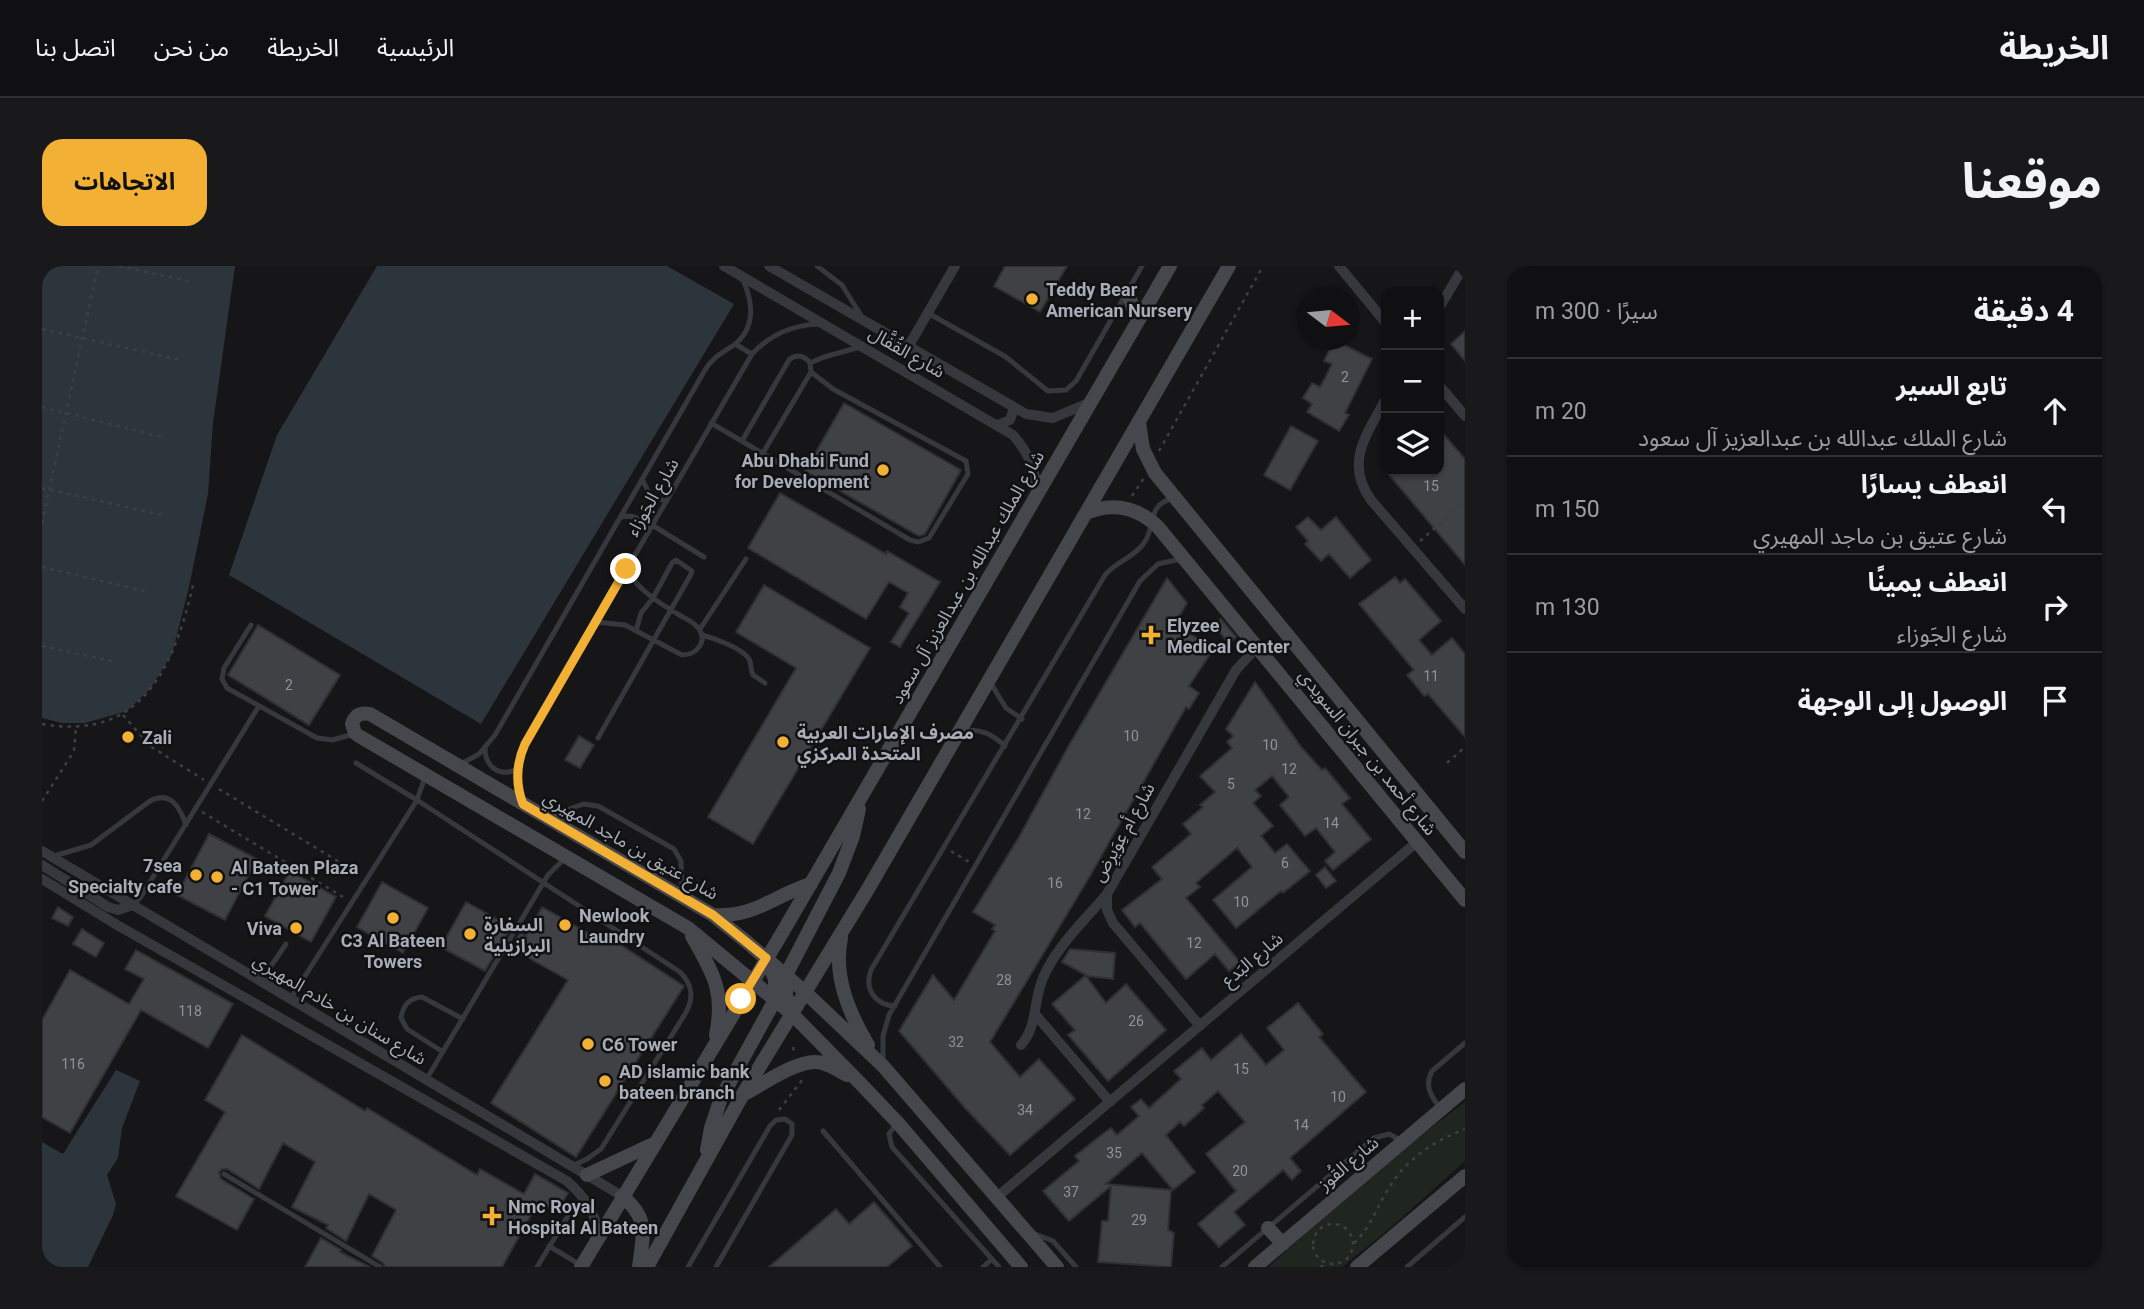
<!DOCTYPE html>
<html lang="ar">
<head>
<meta charset="utf-8">
<style>
  :root { --surface:#101012; --page:#19191b; --text:#f1f3f6; --muted:#9c9d9f; --line:#303032; --accent:#f2b134 }
  body { margin:0; font-family:Roboto,"Noto Sans Arabic",sans-serif; background:var(--page); color:var(--text); direction:rtl }
  .controls { position:absolute; right:21px; top:21px; display:grid; overflow:hidden; border-radius:14px; box-shadow:0 2px 5px #0004 }
  .controls button { width:63px; height:63px; display:grid; place-items:center; padding:0; border:0; border-bottom:2px solid var(--line); background:var(--surface); color:var(--text); font:35px sans-serif }
  .compass { position:absolute; left:1255px; top:21px; width:63px; height:63px; border-radius:50%; background:var(--surface); box-shadow:0 2px 5px #0004; rotate:106deg }
  .stop { position:absolute; width:21px; height:21px; margin:-16px; border:5px solid #f2b134; border-radius:50%; background:#fff }
  .stop.end { background:#f2b134; border-color:#fff; box-shadow:0 2px 7px #0008 }
  .list { margin:0; padding:0; list-style:none }
  h2 { display:flex; justify-content:space-between; align-items:center; height:91px; margin:0; padding:0 28px; font-size:30px }
  h2 small { font-size:23px; font-weight:400; color:var(--muted) }
  .list li { display:grid; grid-template-columns:46px 1fr auto; gap:21px; align-items:center; box-sizing:border-box; height:98px; padding:0 28px; border-top:2px solid var(--line) }
  .list b { display:block; font-size:26px; white-space:nowrap }
  .list p { margin:0; font-size:23px; white-space:nowrap; color:var(--muted) }
  .list em { font-size:23px; font-style:normal; color:var(--muted) }
  .icon { flex:none; width:38px; height:38px; fill:none; stroke:currentColor; stroke-width:2; stroke-linecap:round; stroke-linejoin:round }
  .map { position:relative; flex:none; width:1423px; height:1001px; overflow:hidden; direction:ltr; border-radius:21px }
  header { display:flex; align-items:center; gap:42px; box-sizing:border-box; height:98px; padding:0 35px; background:var(--surface); border-bottom:2px solid var(--line) }
  header strong { font-size:33px }
  nav { display:flex; gap:38px; margin-inline-start:auto; font-size:24px }
  .intro { display:flex; align-items:center; justify-content:space-between; box-sizing:border-box; height:168px; padding:0 42px }
  h1 { margin:0; font-size:49px }
  .button { padding:18px 32px; border-radius:21px; background:var(--accent); color:#111; font-size:24px; font-weight:700 }
  main { display:flex; gap:42px; padding:0 42px }
  aside { flex:1; background:var(--surface); border-radius:21px; box-shadow:0 2px 5px #0004 }
  .map>svg:first-child { display:block }
  .green { fill:#1e261f }
  .water { fill:#2c353c }
  .building { fill:#404145; stroke:#303034; stroke-width:2 }
  .lines { fill:none; stroke-linecap:round; stroke-linejoin:round }
  .path { stroke:#3d3f44; stroke-width:2.5; stroke-dasharray:3.5 5; stroke-linecap:butt }
  .lane { stroke:#37383d; stroke-width:5 }
  .street { stroke:#37383d; stroke-width:10 }
  .secondary { stroke:#45474d; stroke-width:14 }
  .route { stroke:#f2b134; stroke-width:9 }
  .poi-dot { fill:#f2b134; stroke:#111113; stroke-width:2.5 }
  .labels { text-anchor:middle; dominant-baseline:central; stroke-width:5; stroke-linejoin:round; paint-order:stroke }
  .number-label { font-size:14px; fill:#8e929b }
  .poi-label { font-size:18px; font-weight:bold; fill:#a8adb8; stroke:#111113; text-anchor:start }
  .street-label { font-size:18px; fill:#a8adb8; stroke:#111113 }
</style>
</head>
<body>
<header>
<strong>الخريطة</strong>
<nav><a>الرئيسية</a><a>الخريطة</a><a>من نحن</a><a>اتصل بنا</a></nav>
</header>
<div class="intro"><h1>موقعنا</h1><a class="button">الاتجاهات</a></div>
<main>
<aside>
<h2>4 دقيقة<small>سيرًا · 300 m</small></h2>
<ul class="list">
<li><svg class="icon" aria-label="ahead" viewBox="0 0 24 24"><path d="M12 20V5M6 11l6-6 6 6"/></svg><div><b>تابع السير</b><p>شارع الملك عبدالله بن عبدالعزيز آل سعود</p></div><em>20 m</em></li>
<li><svg class="icon" aria-label="left" viewBox="0 0 24 24"><path d="M17 20v-9H6M10 6l-5 5 5 5"/></svg><div><b>انعطف يسارًا</b><p>شارع عتيق بن ماجد المهيري</p></div><em>150 m</em></li>
<li><svg class="icon" aria-label="right" viewBox="0 0 24 24"><path d="M7 20v-9h11M14 6l5 5-5 5"/></svg><div><b>انعطف يمينًا</b><p>شارع الجَوزاء</p></div><em>130 m</em></li>
<li><svg class="icon" aria-label="arrive" viewBox="0 0 24 24"><path d="M6 21V4h12l-3 4 3 4H6"/></svg><div><b>الوصول إلى الوجهة</b></div></li>
</ul>
</aside>
<div class="map">
<svg width="1423" height="1001" viewBox="0 0 1423 1001">
  <rect width="100%" height="100%" fill="#161618"/>
  <!-- green -->
  <path class="green" d="M1423 836V895L1347 963 1300 1001H1227C1289 943 1354 887 1423 836Z"/>
  <!-- water -->
  <path class="water" d="M0 0H193L171 157 166 228 147 321 130 388 108 423 85 445 43 457H20L0 452Z
    M335 0H625L692 38 439 458 187 309 235 169Z
    M74 804 98 815 80 862 76 892 65 909 74 938 71 949 46 1001H0V876L21 888Z"/>
  <!-- building -->
  <path class="building" d="M963 0H1025L998 46 952 20Z
    M1423 65V95L1409 78Z
    M1292 74 1330 93 1303 147 1307 149 1297 165 1265 146 1270 138 1261 132 1270 117 1278 121 1283 112 1290 98 1282 95Z
    M802 137 919 204 883 268 877 270 763 205Z
    M1249 160 1276 175 1248 224 1222 209Z
    M1397 163 1423 193V299L1344 205H1397Z
    M738 227 844 288 845 285 898 316 858 381 849 376 867 347 858 341 866 327 847 316 824 353 706 282Z
    M1266 251 1279 264 1294 251 1329 294 1308 312 1287 288 1279 295 1263 278 1266 275 1254 261Z
    M1353 311 1358 317 1363 313 1399 355 1377 374 1390 389 1410 372 1423 388V471L1386 428 1382 430 1365 409 1372 404 1317 338Z
    M1125 312 1145 337 1132 359 1172 382 1147 420 1157 427 1147 443 1144 441 1048 610 948 776 978 811 997 793 1033 833 968 889 923 842 857 765 891 709 912 734 953 665 950 663 953 659 931 646 977 571 1026 481Z
    M722 319 828 382 711 578 666 551 754 402 694 366Z
    M1179 353 1194 371 1187 378 1172 359Z
    M216 359 298 409 267 459 186 409Z
    M1213 416 1260 482 1280 504 1283 502 1308 532 1300 538 1329 573 1291 604 1283 595 1293 586 1274 562 1263 570 1238 539 1247 531 1230 510 1213 524 1219 530 1211 537 1231 560 1219 570 1233 587 1245 578 1268 605 1241 627 1239 625 1194 662 1171 634 1210 601 1195 582 1154 617 1158 621 1144 632 1198 696 1187 705 1173 688 1144 713 1098 657 1093 661 1080 644 1120 613 1110 601 1149 568 1141 558 1161 541 1158 539 1173 526 1158 510 1190 482 1185 476 1191 470 1184 463Z
    M537 470 552 479 538 502 523 494Z
    M167 568 215 593 183 654 135 629Z
    M1283 601 1294 615 1284 622 1274 609Z
    M248 605 294 631 269 676 223 650Z
    M340 616 386 642 361 687 315 661Z
    M424 636 469 661 443 705 399 681Z
    M16 641 31 651 26 660 10 652Z
    M500 641 553 671 557 665 642 720 534 891 449 837 526 714 469 682 478 667 484 670Z
    M40 663 62 677 54 691 31 678Z
    M1028 683 1073 687 1071 713 1044 710 1064 737 1084 718 1124 764 1066 815 1026 769 1033 764 1010 738 1044 709 1020 696Z
    M94 684 191 738 166 782 99 744 28 867 0 851V754L28 704 87 738 102 713 83 703Z
    M1256 737 1281 768 1277 771 1324 826 1248 892 1259 905 1250 914 1241 904 1192 946 1203 959 1177 981 1156 958 1194 925 1164 888 1203 856 1176 825 1160 839 1162 842 1142 860 1138 856 1124 869 1153 906 1131 924 1100 887 1064 918 1129 924 1126 964 1132 967 1129 1001 1056 996 1060 955H1066L1069 920 1027 955 1001 925 1037 895 1033 890 1058 870 1069 862 1075 869 1097 850 1089 841 1099 833 1107 842 1139 813 1132 805 1160 782 1169 794 1199 768 1224 799 1242 784 1225 762Z
    M200 769 323 845 325 842 435 909 438 903 482 928 493 908 526 927 514 946 497 935 460 1001H343L341 997 330 990 354 944 327 928 304 975 284 962 286 959 250 941 273 896 241 877 217 923 185 903H180L177 906 179 913 212 933 195 964 134 930 183 846 163 834Z
    M832 936 870 980 845 1001H727L794 943 807 958Z
    M279 972 299 984 298 986 328 1001H263Z"/>
  <g class="lines">
    <!-- path -->
    <path class="path" d="M77 0 146 15
      M0 63 138 94
      M0 141 124 172
      M1117 185 1221 0
      M0 222 120 249
      M1090 230 1102 212
      M0 257 56 0
      M1378 275 1423 236
      M0 301 103 325
      M0 380 70 395
      M81 449 108 480 162 514
      M0 458C102 476 133 398 152 315
      M1405 497 1423 481
      M177 523 317 608
      M0 535 32 485 34 461
      M160 546 301 631
      M909 585 927 596
      M751 781 753 788
      M737 844 761 813
      M1271 978a20 20 0 1 1 40 0a20 20 0 1 1-40 0Z
      M1312 977C1328 962 1333 945 1344 927 1361 895 1390 876 1423 863
      M1278 1001 1286 998"/>
    <!-- lane -->
    <path class="lane" d="M775 0 800 19 820 51
      M886 47 964 91 1006 125 1024 124 1034 115 1100 0
      M693 78 710 88
      M768 97 782 91 818 81
      M669 157 868 274 876 276 887 272 926 208 924 195 791 123 769 106
      M700 175 747 94C755 87 763 90 768 97L769 106 721 187
      M600 213 608 229 623 235
      M579 251C591 248 601 253 606 264
      M610 259 662 291
      M554 356 583 359 640 389C654 389 666 376 657 363 653 357 645 353 639 350 617 337 597 325 584 303
      M209 359 182 402 180 413 185 422 275 472 290 474 312 468
      M658 363 704 293
      M660 369C672 372 700 382 707 393 710 398 708 404 711 409L723 417
      M948 416 964 442 980 453
      M920 465C938 462 950 468 963 480
      M556 472 648 310 650 305 634 294 630 297 611 332 599 347 594 365
      M443 482C443 501 458 512 475 503
      M314 497 375 534 638 706C651 719 652 732 643 748L559 883 545 893 532 899
      M419 498 437 488 453 469 663 104C671 91 680 87 692 79 714 62 711 36 701 14
      M479 531 475 503 483 478 710 88C729 68 750 59 777 58
      M509 550 541 538 556 540 632 583 639 595 640 627
      M12 590 49 579 108 535C129 524 138 542 144 559
      M91 639 98 632 217 440
      M227 718V703L244 678
      M249 732 375 534 383 511
      M853 740C833 739 822 723 829 704L1063 309C1074 295 1092 292 1102 277 1114 261 1105 238 1130 233
      M401 786 365 763 359 752C361 739 367 732 380 731L421 753
      M841 797V770L847 749 1098 315 1116 298 1139 293
      M384 814 506 609 523 592
      M1398 842C1389 830 1382 820 1390 805L1423 777
      M854 858 847 868 850 881 957 1001
      M781 865 898 1001
      M182 908 338 1001
      M988 966 1011 975 1034 1001
      M507 980 540 1000
      M495 1001 526 950
      M646 1001 728 860 734 854 743 853 750 858V869L674 1001
      M941 1001 950 993
      M1180 1001 1332 872 1347 868 1358 874
      M1365 1001 1423 951"/>
    <!-- street -->
    <path class="street" d="M682 0 971 169C987 187 996 206 994 230
      M727 0 984 148 1011 152 1049 136
      M1297 0 1344 57
      M1397 42 1422 0
      M866 81 913 0
      M1397 119 1423 150
      M1344 133C1325 168 1302 196 1329 234L1423 343
      M956 159 968 154 972 142
      M0 585 580 930
      M0 599 66 641 76 644 91 639
      M0 613 75 659 525 915C542 930 553 946 557 969
      M993 748 1068 836
      M1158 760 1071 657 1065 644V628L1194 404 1215 381
      M979 779C996 760 991 735 1001 712 1014 681 1043 654 1065 628
      M955 931 1375 576"/>
    <!-- secondary -->
    <path class="secondary" d="M1085 25 1096 55
      M1097 156 1101 183 1113 207 1423 586
      M1044 247C1071 236 1095 241 1116 261L1423 634
      M671 649C715 651 730 630 769 618
      M650 670C671 708 683 724 674 769
      M799 672C791 710 807 747 826 779
      M749 747 744 729V709L797 607 811 570 817 543
      M702 828C721 818 754 795 774 796 785 796 795 804 805 809
      M665 884 669 862 679 832 733 734V713L725 695
      M545 909 609 879
      M580 930C608 953 601 968 597 1001
      M1226 962 1241 978
      M539 1001 736 674 1128 0
      M605 1001 701 828 826 623 1187 0
      M979 1001 856 857 817 816 750 748 646 662 317 470 313 467 310 458C313 449 318 446 328 448L671 649 706 677 763 726 841 800 1015 1001
      M1213 1001 1423 823
      M1315 1001 1423 910"/>
  </g>
  <g class="lines">
    <!-- route -->
    <path class="route" d="M584 303 483 478C474 498 473 517 481 538L671 649 724 692 699 733"/>
  </g>
  <!-- markers -->
  <g class="poi-dot">
    <circle cx="990" cy="33" r="7"/>
    <circle cx="841" cy="204" r="7"/>
    <path d="M1105.5 358.5h7v7h7v7h-7v7h-7v-7h-7v-7h7z"/>
    <circle cx="86" cy="471" r="7"/>
    <circle cx="741" cy="476" r="7"/>
    <circle cx="154" cy="609" r="7"/>
    <circle cx="175" cy="611" r="7"/>
    <circle cx="351" cy="652" r="7"/>
    <circle cx="523" cy="659" r="7"/>
    <circle cx="254" cy="662" r="7"/>
    <circle cx="428" cy="668" r="7"/>
    <circle cx="546" cy="778" r="7"/>
    <circle cx="563" cy="815" r="7"/>
    <path d="M446.5 939.5h7v7h7v7h-7v7h-7v-7h-7v-7h7z"/>
  </g>
  <g class="labels">
    <!-- number labels -->
    <g class="number-label">
      <text x="1303" y="111">2</text>
      <text x="1389" y="220">15</text>
      <text x="1389" y="410">11</text>
      <text x="247" y="419">2</text>
      <text x="1089" y="470">10</text>
      <text x="1228" y="479">10</text>
      <text x="1247" y="503">12</text>
      <text x="1189" y="518">5</text>
      <text x="1041" y="548">12</text>
      <text x="1289" y="557">14</text>
      <text x="1243" y="597">6</text>
      <text x="1013" y="617">16</text>
      <text x="1199" y="636">10</text>
      <text x="1152" y="677">12</text>
      <text x="962" y="714">28</text>
      <text x="148" y="745">118</text>
      <text x="1094" y="755">26</text>
      <text x="914" y="776">32</text>
      <text x="31" y="798">116</text>
      <text x="1199" y="803">15</text>
      <text x="1296" y="831">10</text>
      <text x="983" y="844">34</text>
      <text x="1259" y="859">14</text>
      <text x="1072" y="887">35</text>
      <text x="1198" y="905">20</text>
      <text x="1029" y="926">37</text>
      <text x="1097" y="954">29</text>
    </g>
    <!-- poi labels -->
    <g class="poi-label">
      <text x="1004" y="23">Teddy Bear<tspan x="1004" dy="21">American Nursery</tspan></text>
      <text x="827" y="194" text-anchor="end">Abu Dhabi Fund<tspan x="827" dy="21">for Development</tspan></text>
      <text x="1125" y="359">Elyzee<tspan x="1125" dy="21">Medical Center</tspan></text>
      <text x="755" y="466">مصرف الإمارات العربية<tspan x="755" dy="21">المتحدة المركزي</tspan></text>
      <text x="100" y="471">Zali</text>
      <text x="140" y="599" text-anchor="end">7sea<tspan x="140" dy="21">Specialty cafe</tspan></text>
      <text x="189" y="601">Al Bateen Plaza<tspan x="189" dy="21">- C1 Tower</tspan></text>
      <text x="537" y="649">Newlook<tspan x="537" dy="21">Laundry</tspan></text>
      <text x="442" y="658">السفارة<tspan x="442" dy="21">البرازيلية</tspan></text>
      <text x="240" y="662" text-anchor="end">Viva</text>
      <text x="351" y="674" text-anchor="middle">C3 Al Bateen<tspan x="351" dy="21">Towers</tspan></text>
      <text x="560" y="778">C6 Tower</text>
      <text x="577" y="805">AD islamic bank<tspan x="577" dy="21">bateen branch</tspan></text>
      <text x="466" y="940">Nmc Royal<tspan x="466" dy="21">Hospital Al Bateen</tspan></text>
    </g>
    <!-- street labels -->
    <g class="street-label">
      <text transform="translate(865 86) rotate(30)">شارع القُفَّال</text>
      <text transform="translate(610 231) rotate(-60)">شارع الجَوزاء</text>
      <text transform="translate(925 311) rotate(-60)">شارع الملك عبدالله بن عبدالعزيز آل سعود</text>
      <text transform="translate(1326 486) rotate(51)">شارع أحمد بن جبران السويدي</text>
      <text transform="translate(1081 566) rotate(-61)">شارع أم عِوَيرِض</text>
      <text transform="translate(589 579) rotate(30)">شارع عتيق بن ماجد المهيري</text>
      <text transform="translate(1210 693) rotate(-40)">شارع البَدع</text>
      <text transform="translate(298 743) rotate(31)">شارع سنان بن خادم المهيري</text>
      <text transform="translate(1306 897) rotate(-40)">شارع القُوز</text>
    </g>
  </g>
</svg>
<div class="controls">
<button>+</button>
<button>−</button>
<button><svg class="icon" aria-label="layers" viewBox="0 0 24 24"><path d="M12 4l9 5-9 5-9-5zM3 14l9 5 9-5"/></svg></button>
</div>
<svg class="compass" viewBox="-18 -18 36 36"><path d="M0-13l5 13h-10z" fill="#e53935"/><path d="M0 13l5-13h-10z" fill="#9c9d9f"/></svg>
<div class="stop" style="left:699px;top:733px"></div>
<div class="stop end" style="left:584px;top:303px"></div>
</div>
</main>
</body>
</html>
